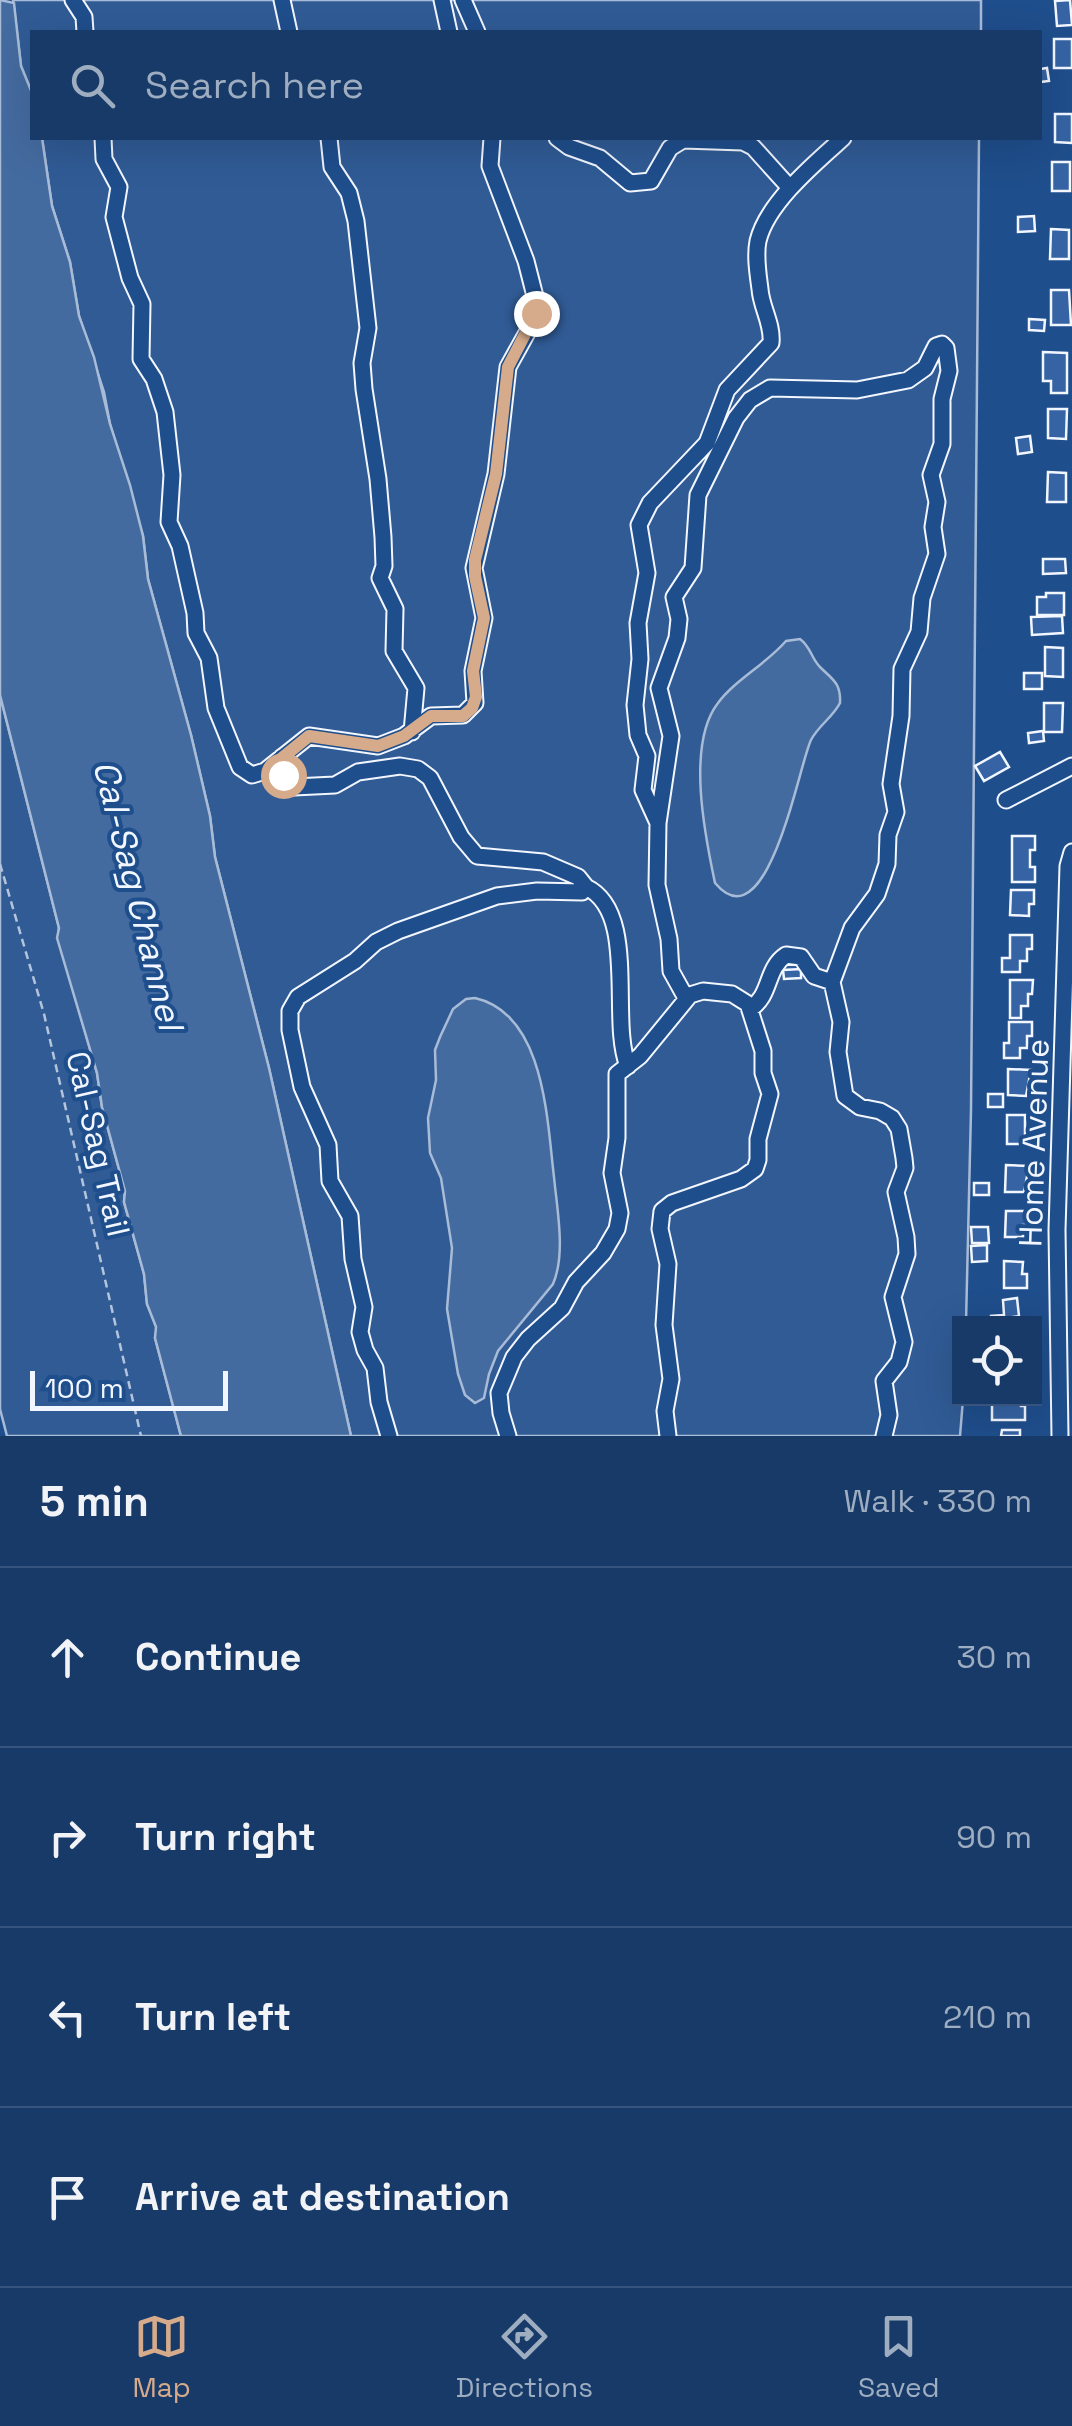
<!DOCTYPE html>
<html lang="en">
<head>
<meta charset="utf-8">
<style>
  :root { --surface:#173a69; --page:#20416f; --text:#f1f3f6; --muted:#9eadc0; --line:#36547d; --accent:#d6ab8b }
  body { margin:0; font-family:"Space Grotesk",sans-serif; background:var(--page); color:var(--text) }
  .controls { position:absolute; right:30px; bottom:30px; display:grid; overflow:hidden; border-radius:0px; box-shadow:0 10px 40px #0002 }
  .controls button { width:90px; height:90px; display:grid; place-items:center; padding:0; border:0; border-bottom:2px solid var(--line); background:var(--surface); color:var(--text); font:50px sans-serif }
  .scale { position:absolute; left:30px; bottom:25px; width:198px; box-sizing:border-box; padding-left:10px; border:5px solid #f2f6ff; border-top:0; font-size:28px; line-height:35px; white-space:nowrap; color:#f2f6ff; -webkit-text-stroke:8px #1f4e8c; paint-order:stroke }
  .stop { position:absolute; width:30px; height:30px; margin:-22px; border:8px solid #d6ab8b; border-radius:50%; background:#fff }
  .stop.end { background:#d6ab8b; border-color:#fff; box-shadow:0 2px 10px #0008 }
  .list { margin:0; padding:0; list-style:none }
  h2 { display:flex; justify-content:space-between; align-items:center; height:130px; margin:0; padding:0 40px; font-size:42px }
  h2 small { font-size:32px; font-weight:400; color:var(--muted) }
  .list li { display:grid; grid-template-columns:65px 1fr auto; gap:30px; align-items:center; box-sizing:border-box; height:180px; padding:0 40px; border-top:2px solid var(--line) }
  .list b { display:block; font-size:38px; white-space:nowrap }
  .list em { font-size:32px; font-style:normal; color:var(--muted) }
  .icon { flex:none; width:55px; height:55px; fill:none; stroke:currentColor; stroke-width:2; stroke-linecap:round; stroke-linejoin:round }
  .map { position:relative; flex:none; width:1072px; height:1436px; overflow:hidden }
  .search { position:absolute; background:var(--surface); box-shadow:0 10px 40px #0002; left:30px; right:30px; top:30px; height:110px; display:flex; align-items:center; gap:25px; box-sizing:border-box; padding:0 35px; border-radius:0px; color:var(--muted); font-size:38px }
  .sheet { height:850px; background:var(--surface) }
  nav { display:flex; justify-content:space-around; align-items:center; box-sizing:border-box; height:140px; border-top:2px solid var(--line); background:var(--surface); font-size:28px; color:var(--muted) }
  nav a { display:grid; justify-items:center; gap:5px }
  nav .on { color:var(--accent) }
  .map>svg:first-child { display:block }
  .built { fill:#305b95; stroke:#a8bbd7; stroke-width:2.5 }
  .water { fill:#446ba0; stroke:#a8bbd7; stroke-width:2.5 }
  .building { fill:#3563a3; stroke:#f2f6ff; stroke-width:2.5 }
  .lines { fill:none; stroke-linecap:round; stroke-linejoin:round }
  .minor-casing { stroke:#f2f6ff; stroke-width:19 }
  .path { stroke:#b3c4dc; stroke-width:2.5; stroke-dasharray:8 5; stroke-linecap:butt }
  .minor { stroke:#1f4e8c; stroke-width:15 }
  .route { stroke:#d6ab8b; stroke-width:12 }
  .labels { text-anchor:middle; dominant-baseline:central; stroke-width:8; stroke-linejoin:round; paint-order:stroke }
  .street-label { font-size:32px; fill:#f2f6ff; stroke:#1f4e8c }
  .water-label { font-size:35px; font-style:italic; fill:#f2f6ff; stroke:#1f4e8c }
</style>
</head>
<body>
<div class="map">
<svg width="1072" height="1436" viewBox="0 0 1072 1436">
  <rect width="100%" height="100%" fill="#1f4e8c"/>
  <!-- built -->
  <path class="built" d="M13 0H981V32H32V93L21 66Z
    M42 138H979L971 1110 966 1323 960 1324V1398L963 1399 960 1436H351L269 1068 215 857 210 816 191 735 148 579 143 536 110 424 104 392 79 316 70 262 52 206Z
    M0 695 59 928 58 938 97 1073 102 1107 125 1191 124 1202 144 1274 147 1304 157 1328 155 1338 181 1436H7L0 1409Z"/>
  <!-- water -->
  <path class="water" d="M0 0 14 3 21 66 32 93V138H42L52 206 70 262 79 316 94 357 110 424 130 485 143 536 148 579 191 735 210 816 215 857 269 1068 351 1436H181L155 1338 156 1327 147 1304 144 1274 124 1202 125 1191 102 1107 97 1073 57 938 59 928 0 695Z
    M800 639C811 647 811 658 820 667 833 680 841 683 840 703 833 717 818 726 811 740 799 764 768 946 715 883 705 836 686 744 718 703 735 680 765 665 786 641Z
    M475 998C545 1014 547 1120 554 1177 557 1209 566 1254 553 1284L498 1351 489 1374 484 1398 475 1403 465 1395 458 1374 447 1309 452 1248 441 1178 430 1153 428 1118 436 1080 435 1050 440 1037 453 1009 466 999Z"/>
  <!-- building -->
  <path class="building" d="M1070 0 1072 25 1057 26 1055 1Z
    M1054 39H1072V68H1054Z
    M1047 68 1049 81 1040 82V69Z
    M1055 114H1072V143L1055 142Z
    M1052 162H1070V191H1052Z
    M1034 216 1035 231 1018 232V217Z
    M1051 229 1069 230V259H1050Z
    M1051 290H1069L1071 325H1051Z
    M1029 319 1045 320 1044 331 1029 330Z
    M1043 352 1067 353V393H1051V381H1043Z
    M1048 409H1067L1066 439 1048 438Z
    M1030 436 1032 452 1018 454 1016 438Z
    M1048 472 1066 473V502H1047Z
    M1043 559H1065L1066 573 1043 574Z
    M1046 593H1064V615H1037V597H1046Z
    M1062 616 1063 633 1032 635 1031 617Z
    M1045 647 1063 648V677L1045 676Z
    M1024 673H1042V689H1024Z
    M1044 703H1063L1062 732H1044Z
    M1043 731 1044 741 1029 743 1028 733Z
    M1000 752 1009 767 984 781 975 766Z
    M1012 836H1035V850H1030V867H1035V882H1012Z
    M1011 890H1034V904H1029V916L1010 915Z
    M1010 935H1032V949H1027V961H1020V972H1002V958H1010Z
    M801 969V978L784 979 783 970Z
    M1010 980H1033L1032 994H1028V1006H1021V1018H1010Z
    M1009 1022H1032V1036H1027V1048H1020V1058H1004V1043H1009Z
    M1008 1069 1031 1070 1026 1096 1008 1095Z
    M988 1094H1003V1107H988Z
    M1007 1115H1025V1144H1007Z
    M1006 1165 1029 1166 1024 1192H1005Z
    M974 1183H989V1195H974Z
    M1006 1211H1028V1225H1023V1237H1005Z
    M971 1227H988L989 1243H972Z
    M987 1245V1261L972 1262 971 1246Z
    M1004 1261 1023 1262 1022 1274H1027V1288H1004Z
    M1017 1298 1019 1316 1005 1318V1324H991V1316L1004 1315 1003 1300Z
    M1021 1398V1406H1025V1420H992V1399Z
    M1002 1430H1020V1436H1001Z"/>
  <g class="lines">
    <defs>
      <path id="minor" d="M73 0 84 17 85 32
        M282 0 289 32
        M442 0 449 32
        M463 0 477 32
        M103 138 104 159 119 187 114 217 130 278 142 304 141 359 154 379 165 412 172 475 169 522 180 546 195 613 196 633 209 658 216 708 240 767 252 775 265 771 309 736 378 746 404 736 431 716 463 715 475 703 473 671 484 618 474 568 496 474 508 367 533 322 537 304 526 261 490 166 492 138
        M329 138 332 167 349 193 356 221 368 328 362 363 364 389 378 479 383 537 384 566 380 578 395 609 394 651 416 688 412 732
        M557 138 569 147 600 158 630 183 651 181 670 148 683 140 743 142 753 147 790 188
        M282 757 283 775 294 787 335 785 358 772 400 766 418 769 430 778 461 837 477 856 543 862 578 877 586 887 582 892 537 891 497 896 398 931 376 942 355 961 298 997 290 1011V1030L302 1087 328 1145 330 1181 350 1216 353 1259 364 1307 360 1332 365 1350 375 1368 379 1402 389 1436
        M1006 800 1072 766
        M658 823 643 790 647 756 638 735 635 705 640 659 638 623 647 573 639 525 650 503 707 443 727 390 771 343C773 324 761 307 760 289 758 274 755 256 758 241 767 203 815 163 843 138
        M586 887C639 912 609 1020 628 1066
        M686 998 671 971 669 939 657 885 658 823 671 736 659 688 677 638 679 619 674 597 693 568 698 495 736 418 750 400 770 388 857 390 908 380 925 368 936 346 942 344 946 348 949 371 942 399V444L931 475 937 502 933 527 937 554 922 598 919 632 902 669 901 716 891 784 896 812 888 835 887 864 877 894 852 928 832 982 841 1022 838 1052 845 1096 860 1107 880 1111 892 1118 899 1129 904 1158 905 1168 896 1192 906 1237 907 1254 893 1297 904 1342 899 1362 884 1381 889 1415 884 1436
        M750 1009C772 995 765 969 786 955L801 957 814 976 832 982
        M508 1436 501 1413 499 1393 514 1357 528 1339 562 1308 576 1282 603 1253 617 1229 620 1213 612 1173 617 1138V1074L640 1056 690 995 703 991 732 994 748 1004 763 1051V1073L770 1094 758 1139V1160L755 1169 741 1179 672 1203 662 1211 660 1229 668 1264 664 1325 671 1379 665 1411 668 1436
        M1060 1436 1057 1230 1068 866 1072 852"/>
    </defs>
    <!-- minor casing -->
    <use href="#minor" class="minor-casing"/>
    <!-- path -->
    <path class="path" d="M0 864 44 1014 141 1436"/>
    <!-- minor -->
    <use href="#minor" class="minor"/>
  </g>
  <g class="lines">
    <!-- route -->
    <path class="route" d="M283 775 282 758 309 736 378 746 404 736 431 716H463L472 708 476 697 473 671 484 618 475 576V560L496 474 508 367 536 313"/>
  </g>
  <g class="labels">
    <!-- street labels -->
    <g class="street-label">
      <text transform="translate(1034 1143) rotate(-88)">Home Avenue</text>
      <text transform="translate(98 1144) rotate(77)">Cal-Sag Trail</text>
    </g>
    <!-- water labels -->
    <g class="water-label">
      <text transform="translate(138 895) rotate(76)">Cal-Sag Channel</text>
    </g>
  </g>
</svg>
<div class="controls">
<button><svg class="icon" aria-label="locate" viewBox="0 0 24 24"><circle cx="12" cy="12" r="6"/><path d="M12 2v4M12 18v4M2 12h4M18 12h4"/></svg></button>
</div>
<div class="scale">100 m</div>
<div class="stop" style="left:283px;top:775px"></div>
<div class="stop end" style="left:536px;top:313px"></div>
<div class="search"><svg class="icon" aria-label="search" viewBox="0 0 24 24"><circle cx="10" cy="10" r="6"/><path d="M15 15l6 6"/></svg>Search here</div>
</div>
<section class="sheet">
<h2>5 min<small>Walk · 330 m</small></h2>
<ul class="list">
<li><svg class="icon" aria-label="ahead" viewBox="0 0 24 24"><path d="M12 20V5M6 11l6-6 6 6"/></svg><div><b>Continue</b></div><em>30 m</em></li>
<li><svg class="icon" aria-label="right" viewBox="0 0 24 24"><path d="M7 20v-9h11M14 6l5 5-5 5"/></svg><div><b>Turn right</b></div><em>90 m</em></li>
<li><svg class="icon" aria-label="left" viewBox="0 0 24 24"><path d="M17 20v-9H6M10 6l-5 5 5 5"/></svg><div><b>Turn left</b></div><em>210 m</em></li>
<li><svg class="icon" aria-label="arrive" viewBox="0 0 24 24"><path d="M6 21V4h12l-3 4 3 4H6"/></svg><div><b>Arrive at destination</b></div></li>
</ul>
</section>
<nav>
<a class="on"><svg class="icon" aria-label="map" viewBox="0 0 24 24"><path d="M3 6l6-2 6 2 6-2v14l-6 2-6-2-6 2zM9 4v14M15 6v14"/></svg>Map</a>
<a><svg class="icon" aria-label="directions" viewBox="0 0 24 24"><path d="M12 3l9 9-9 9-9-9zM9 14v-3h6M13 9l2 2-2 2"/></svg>Directions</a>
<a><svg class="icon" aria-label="saved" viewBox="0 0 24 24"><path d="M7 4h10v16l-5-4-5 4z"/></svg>Saved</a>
</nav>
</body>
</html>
